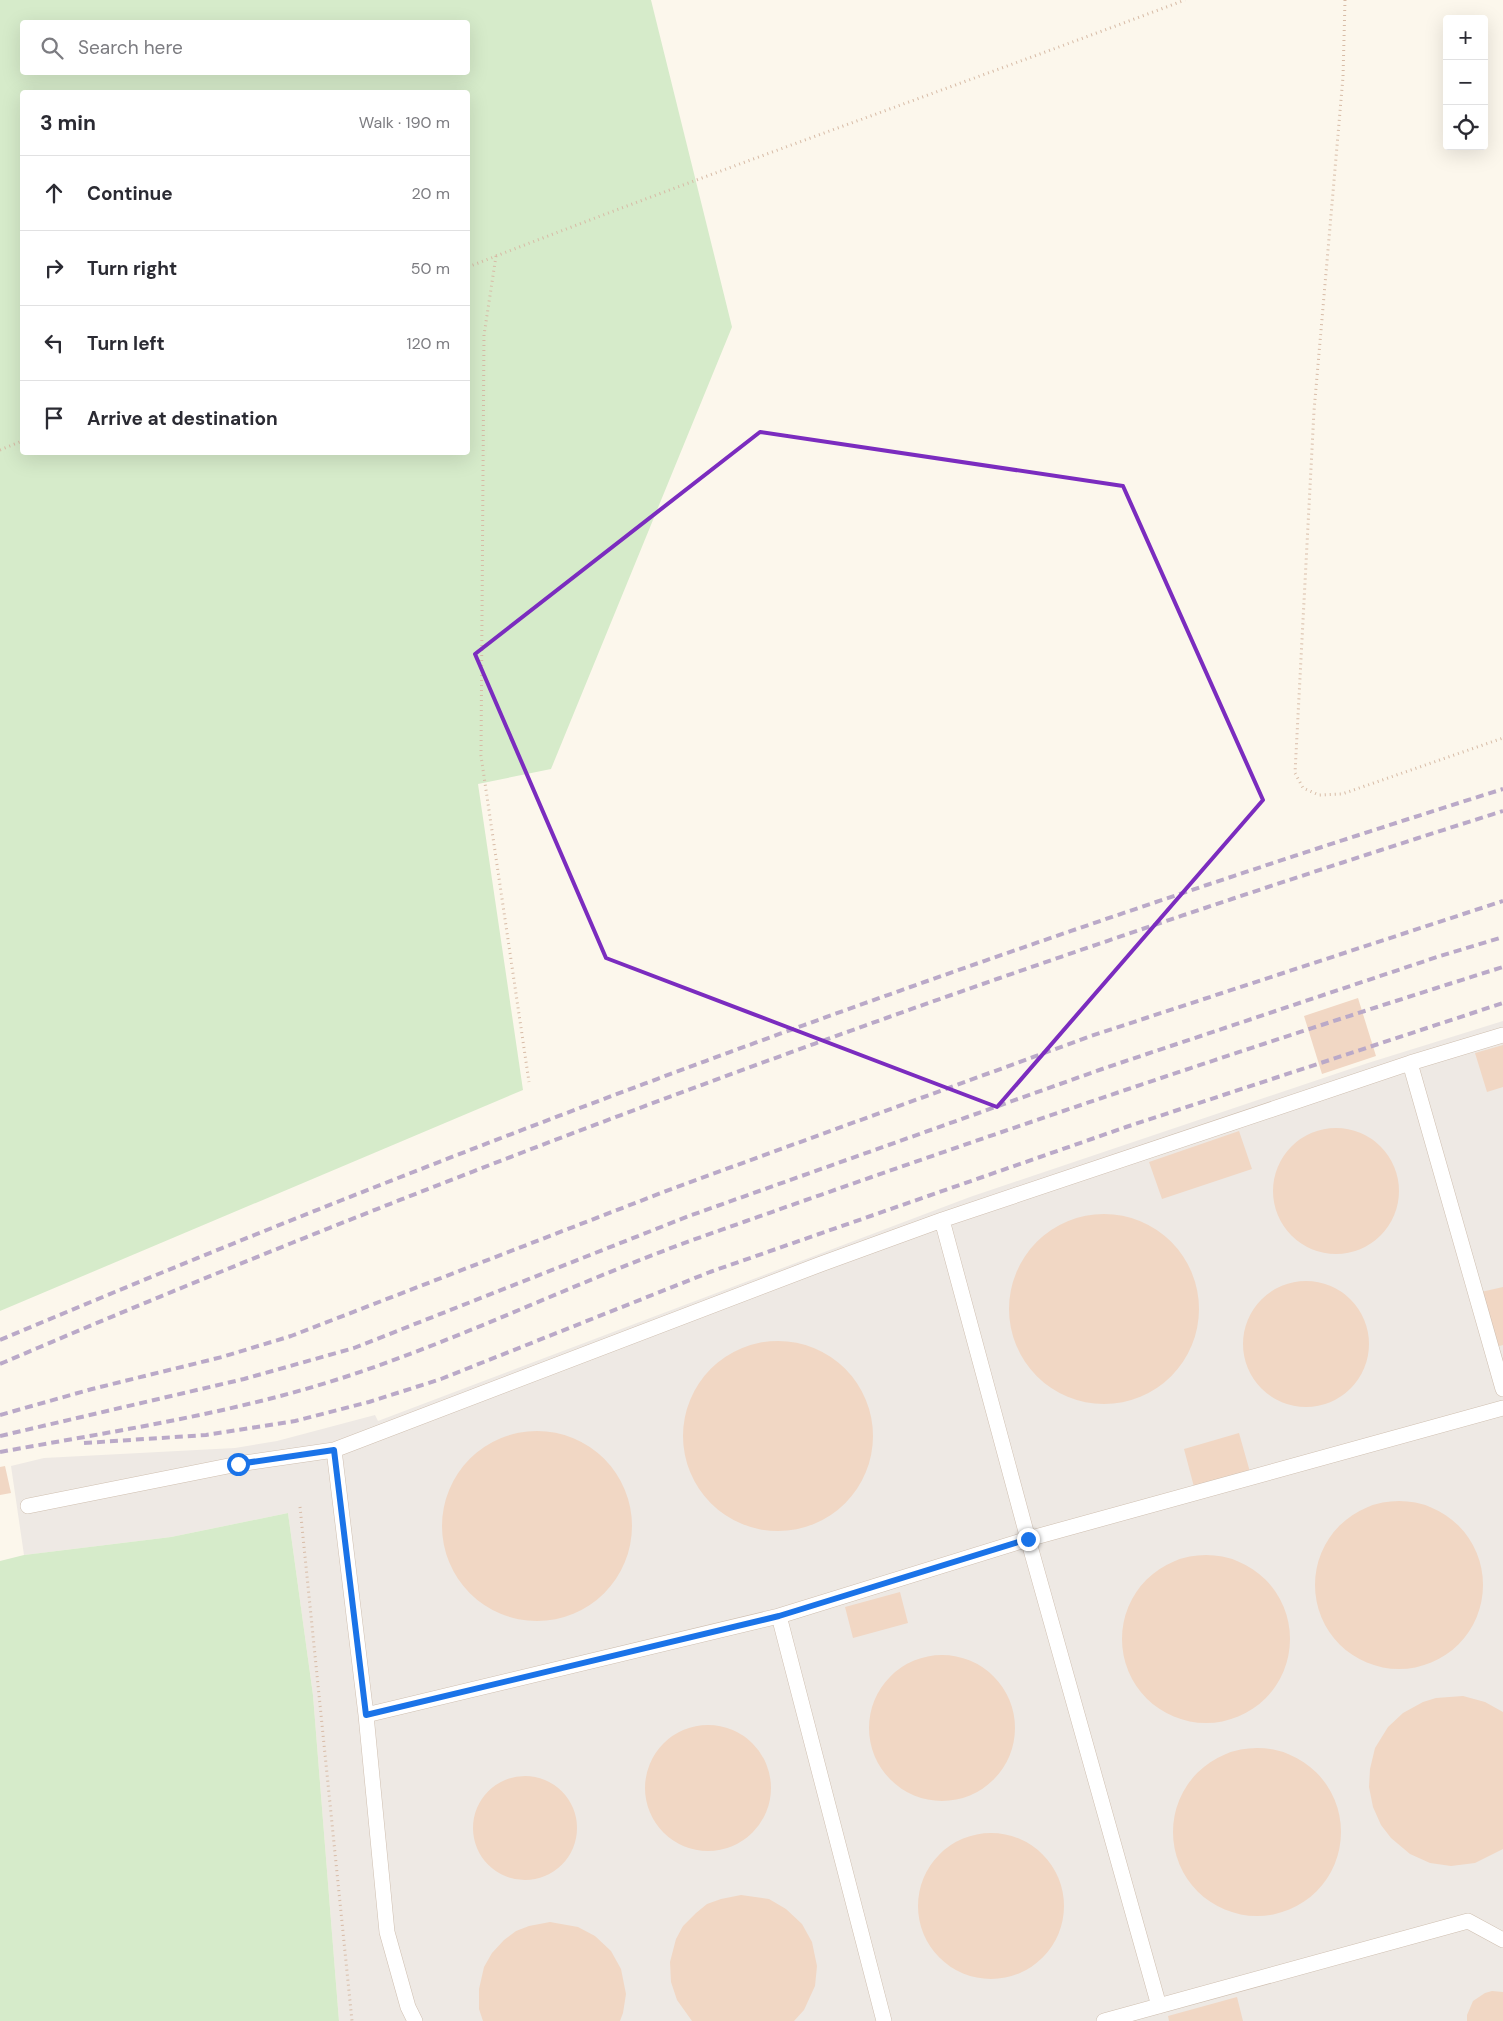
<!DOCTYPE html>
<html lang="en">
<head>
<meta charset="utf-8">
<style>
  :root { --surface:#fff; --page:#f2f2f3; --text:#2b2b33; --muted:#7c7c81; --line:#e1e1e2 }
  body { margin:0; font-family:"DM Sans",sans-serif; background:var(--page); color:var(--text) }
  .controls { position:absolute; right:15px; top:15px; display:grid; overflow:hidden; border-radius:5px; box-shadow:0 5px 20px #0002 }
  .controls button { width:45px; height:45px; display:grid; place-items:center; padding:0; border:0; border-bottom:1px solid var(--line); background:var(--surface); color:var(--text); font:25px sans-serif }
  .stop { position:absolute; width:15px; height:15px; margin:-11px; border:4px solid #1a73e8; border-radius:50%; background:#fff }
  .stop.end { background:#1a73e8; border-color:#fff; box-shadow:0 1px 5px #0008 }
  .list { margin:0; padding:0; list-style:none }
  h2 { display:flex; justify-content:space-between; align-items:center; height:65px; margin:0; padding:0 20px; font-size:21px }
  h2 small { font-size:16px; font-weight:400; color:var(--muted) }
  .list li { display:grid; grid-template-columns:32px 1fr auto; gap:15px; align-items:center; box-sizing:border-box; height:75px; padding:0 20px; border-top:1px solid var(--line) }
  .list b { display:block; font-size:19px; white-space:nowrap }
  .list em { font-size:16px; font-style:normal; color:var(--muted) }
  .icon { flex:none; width:28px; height:28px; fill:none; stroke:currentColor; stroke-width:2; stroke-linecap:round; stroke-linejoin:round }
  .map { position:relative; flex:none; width:1503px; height:2021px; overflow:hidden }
  .search { position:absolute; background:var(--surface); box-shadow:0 5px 20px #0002; left:20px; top:20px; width:450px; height:55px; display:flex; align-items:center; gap:12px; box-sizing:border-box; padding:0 18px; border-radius:5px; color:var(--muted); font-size:19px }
  .panel { position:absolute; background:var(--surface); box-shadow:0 5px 20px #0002; left:20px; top:90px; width:450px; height:365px; border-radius:5px }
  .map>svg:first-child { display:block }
  .industrial { fill:#eee9e4 }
  .green { fill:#d6ebca; fill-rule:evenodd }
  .building { fill:#f1d7c4 }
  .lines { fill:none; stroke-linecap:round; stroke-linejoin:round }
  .lane-casing { stroke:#cfbfb0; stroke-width:16 }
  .path { stroke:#d7bba6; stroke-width:3; stroke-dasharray:1 4; stroke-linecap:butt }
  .lane { stroke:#fff; stroke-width:15 }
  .rail { stroke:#baa9c8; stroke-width:4; stroke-dasharray:8 5; stroke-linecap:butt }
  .route { stroke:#1a73e8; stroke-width:6 }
  .marked { fill:none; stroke:#7b2cbf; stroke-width:4; stroke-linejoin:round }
</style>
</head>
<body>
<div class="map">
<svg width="1503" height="2021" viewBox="0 0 1503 2021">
  <rect width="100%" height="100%" fill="#fcf7ec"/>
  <!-- industrial -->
  <path class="industrial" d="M1503 1021V2021H339L313 1695 288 1513 171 1537 24 1555 11 1466 44 1458 235 1448 277 1441 375 1415 378 1421 970 1197 1368 1063Z"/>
  <!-- green -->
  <path class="green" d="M0 0H651L732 327 551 769 478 784 523 1090 0 1311ZM22 22H468V72H22ZM22 92H468V452H22Z
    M288 1513 313 1695 339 2021H0V1561L24 1555 171 1537Z"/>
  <!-- building -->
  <path class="building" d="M1358 998 1376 1056 1322 1074 1304 1016Z
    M1503 1045V1087L1487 1092 1475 1053Z
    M1273 1191a63 63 0 1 1 126 0a63 63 0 1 1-126 0Z
    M1239 1131 1252 1169 1162 1199 1149 1162Z
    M1009 1309a95 95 0 1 1 190 0a95 95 0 1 1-190 0Z
    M1243 1344a63 63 0 1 1 126 0a63 63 0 1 1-126 0Z
    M1503 1287V1345L1496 1347 1481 1292Z
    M683 1436a95 95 0 1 1 190 0a95 95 0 1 1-190 0Z
    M442 1526a95 95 0 1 1 190 0a95 95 0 1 1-190 0Z
    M1239 1433 1250 1472 1194 1487 1184 1449Z
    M5 1466 11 1493 0 1495V1467Z
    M1315 1585a84 84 0 1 1 168 0a84 84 0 1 1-168 0Z
    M1122 1639a84 84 0 1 1 168 0a84 84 0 1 1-168 0Z
    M900 1592 908 1623 853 1638 845 1607Z
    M869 1728a73 73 0 1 1 146 0a73 73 0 1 1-146 0Z
    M1463 1696 1485 1702 1503 1712V1849L1475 1863 1451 1866 1430 1863 1410 1854 1391 1838 1381 1825 1373 1807 1369 1787 1370 1769 1375 1748 1388 1727 1403 1713 1423 1702 1436 1698Z
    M645 1788a63 63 0 1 1 126 0a63 63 0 1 1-126 0Z
    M1173 1832a84 84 0 1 1 168 0a84 84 0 1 1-168 0Z
    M473 1828a52 52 0 1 1 104 0a52 52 0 1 1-104 0Z
    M918 1906a73 73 0 1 1 146 0a73 73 0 1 1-146 0Z
    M741 1895 769 1899 786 1909 802 1924 812 1942 817 1966 815 1986 804 2010 794 2021H692L677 2000 671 1982 670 1962 676 1939 683 1926 696 1913 707 1904 721 1899Z
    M550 1922 578 1927 595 1936 611 1951 621 1969 626 1994 623 2013 620 2021H483L479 2009V1989L484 1967 492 1953 504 1940 516 1931 529 1926Z
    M1492 1991 1503 1992V2021H1467V2015L1473 2001 1485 1993Z
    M1237 1997 1243 2021H1169L1168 2016Z"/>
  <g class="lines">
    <defs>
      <path id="lane" d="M1410 1063 1503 1389
        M942 1220 1028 1539 1159 2006
        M334 1450 366 1715 387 1932 408 2007 415 2021
        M28 1506 238 1464 334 1450 821 1264 942 1220 1410 1063 1503 1035
        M779 1616 884 2021
        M366 1715 779 1616 1028 1539 1503 1408
        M1104 2021 1468 1921 1503 1940"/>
    </defs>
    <!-- lane casing -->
    <use href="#lane" class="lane-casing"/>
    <!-- path -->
    <path class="path" d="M1345 0 1343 77 1314 411 1295 773 1303 788 1319 795 1342 794 1503 738
      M496 256 484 335 481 756 529 1082
      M468 267C705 174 946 90 1185 0
      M0 450 22 441
      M300 1507 352 2021"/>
    <!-- lane -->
    <use href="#lane" class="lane"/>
    <!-- rail -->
    <path class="rail" d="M0 1340C492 1132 994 949 1503 789
      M0 1364C491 1154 994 972 1503 811
      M0 1415 92 1389 222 1357 291 1336 674 1188 1091 1036 1503 901
      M0 1436 244 1379 354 1348 689 1216 1105 1068 1440 956 1503 937
      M84 1443 206 1435 295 1421 369 1402 441 1379 710 1272 1126 1127 1503 1003
      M0 1452C115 1431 230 1414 342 1378 465 1338 582 1279 704 1236 969 1142 1235 1051 1503 967"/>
  </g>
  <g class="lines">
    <!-- route -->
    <path class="route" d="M238 1464 334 1450 366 1715 779 1616 1028 1539"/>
  </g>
  <!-- marked area -->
  <path class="marked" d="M760 432 1123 486 1263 800 997 1107 606 958 475 654Z"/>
</svg>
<div class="controls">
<button>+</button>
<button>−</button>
<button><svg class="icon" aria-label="locate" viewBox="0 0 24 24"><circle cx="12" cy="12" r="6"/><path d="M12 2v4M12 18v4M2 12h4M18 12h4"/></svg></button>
</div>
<div class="stop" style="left:238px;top:1464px"></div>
<div class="stop end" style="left:1028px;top:1539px"></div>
<div class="search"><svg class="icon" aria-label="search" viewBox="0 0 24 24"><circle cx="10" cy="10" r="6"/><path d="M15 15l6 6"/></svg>Search here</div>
<section class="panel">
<h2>3 min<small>Walk · 190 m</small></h2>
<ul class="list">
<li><svg class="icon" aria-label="ahead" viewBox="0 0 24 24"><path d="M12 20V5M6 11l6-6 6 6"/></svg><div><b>Continue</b></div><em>20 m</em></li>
<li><svg class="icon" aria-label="right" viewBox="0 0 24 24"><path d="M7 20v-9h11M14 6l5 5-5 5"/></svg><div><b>Turn right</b></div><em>50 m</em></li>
<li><svg class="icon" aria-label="left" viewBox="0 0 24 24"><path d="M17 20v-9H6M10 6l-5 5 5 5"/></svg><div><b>Turn left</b></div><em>120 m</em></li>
<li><svg class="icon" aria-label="arrive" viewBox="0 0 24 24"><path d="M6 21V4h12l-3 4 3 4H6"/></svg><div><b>Arrive at destination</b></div></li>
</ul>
</section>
</div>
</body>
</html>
